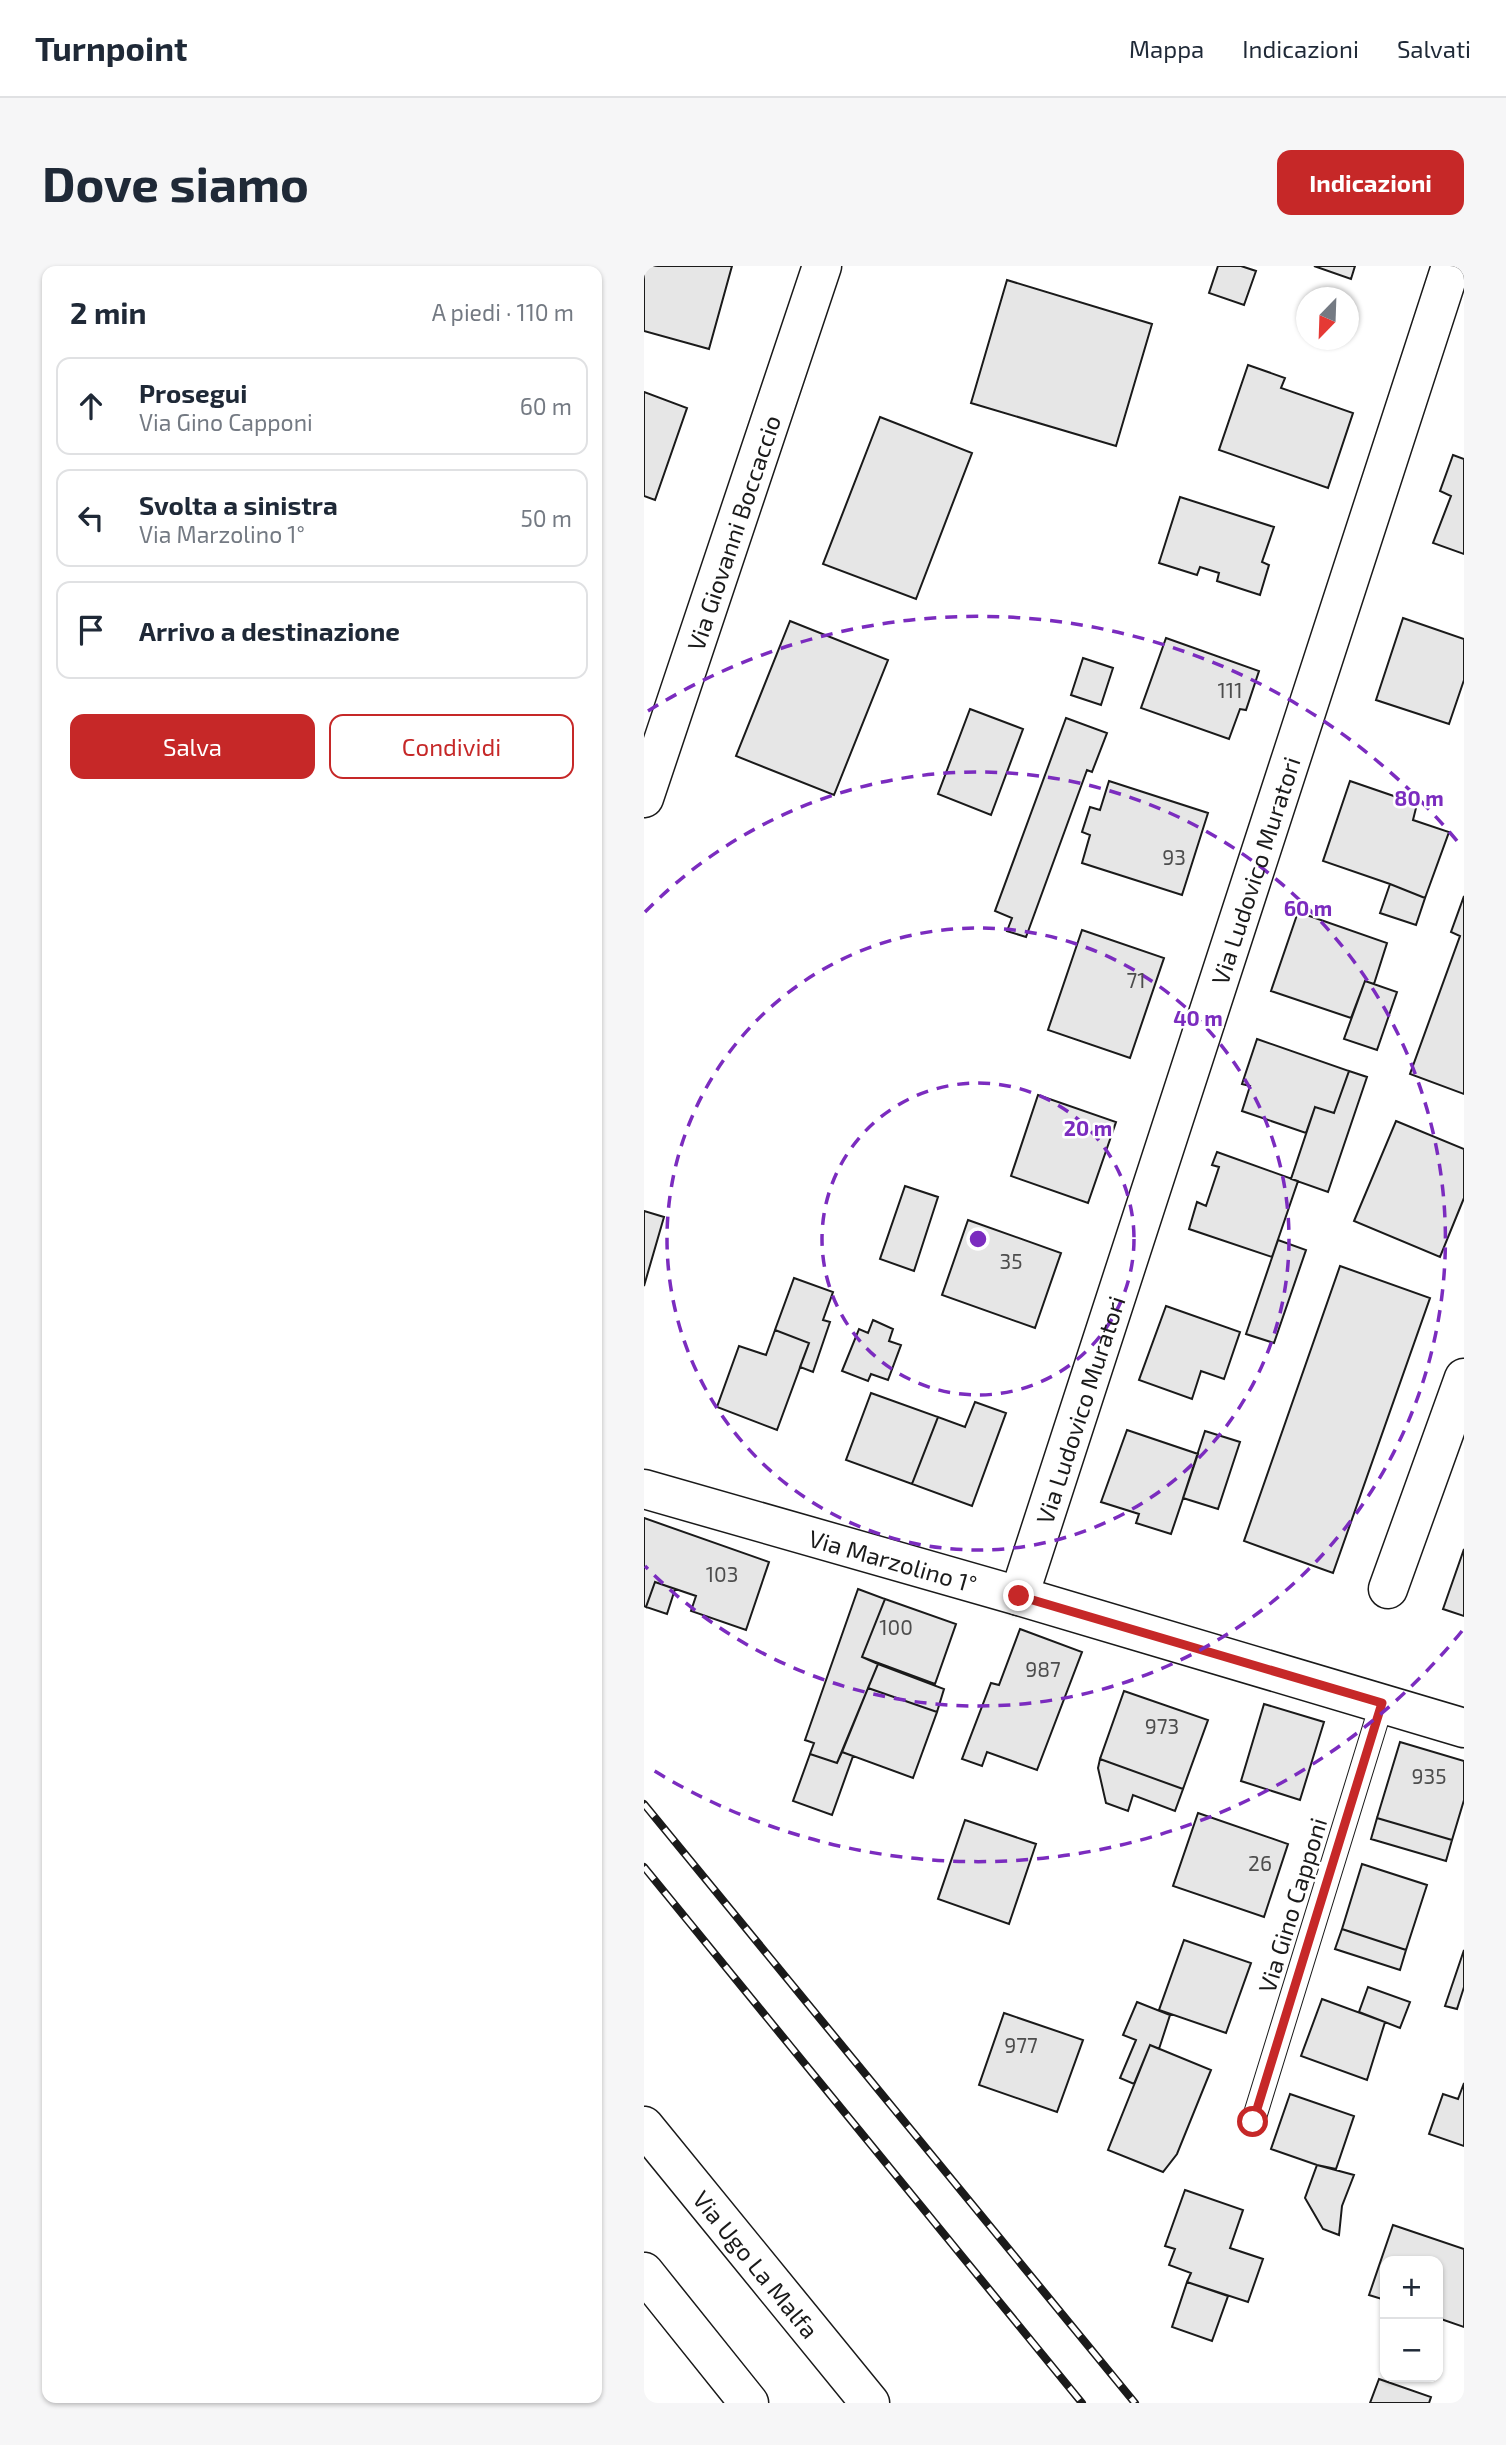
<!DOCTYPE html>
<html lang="it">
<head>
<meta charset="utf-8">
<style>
  :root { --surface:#fff; --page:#f6f6f7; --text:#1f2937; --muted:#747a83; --line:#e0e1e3; --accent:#c62828 }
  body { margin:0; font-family:"Exo 2",sans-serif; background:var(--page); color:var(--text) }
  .controls { position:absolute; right:21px; bottom:21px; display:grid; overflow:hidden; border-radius:14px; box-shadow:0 2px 5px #0004 }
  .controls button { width:63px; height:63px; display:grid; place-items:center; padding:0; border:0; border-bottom:2px solid var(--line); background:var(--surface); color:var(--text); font:35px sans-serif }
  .compass { position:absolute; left:652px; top:21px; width:63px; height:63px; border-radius:50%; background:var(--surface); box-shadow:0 2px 5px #0004; rotate:203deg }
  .stop { position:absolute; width:21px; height:21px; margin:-16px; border:5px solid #c62828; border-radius:50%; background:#fff }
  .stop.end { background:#c62828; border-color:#fff; box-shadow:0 2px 7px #0008 }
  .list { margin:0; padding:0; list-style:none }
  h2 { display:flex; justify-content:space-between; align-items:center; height:91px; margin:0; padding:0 28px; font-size:30px }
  h2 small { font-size:23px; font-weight:400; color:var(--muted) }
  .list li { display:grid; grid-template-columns:46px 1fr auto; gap:21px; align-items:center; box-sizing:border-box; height:98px; margin:0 14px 14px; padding:0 14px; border:2px solid var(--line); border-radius:14px }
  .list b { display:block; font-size:26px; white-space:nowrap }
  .list p { margin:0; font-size:23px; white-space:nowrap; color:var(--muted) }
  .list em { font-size:23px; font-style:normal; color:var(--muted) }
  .actions { display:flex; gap:14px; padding:21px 28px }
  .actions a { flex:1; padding:16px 0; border:2px solid var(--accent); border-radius:14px; text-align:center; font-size:24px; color:var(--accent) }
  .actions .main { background:var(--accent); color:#fff }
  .icon { flex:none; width:38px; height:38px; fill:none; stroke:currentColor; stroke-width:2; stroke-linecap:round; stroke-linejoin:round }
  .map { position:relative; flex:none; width:820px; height:2137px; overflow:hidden; border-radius:14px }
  header { display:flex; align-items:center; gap:42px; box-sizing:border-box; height:98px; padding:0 35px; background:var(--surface); border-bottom:2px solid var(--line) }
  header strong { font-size:33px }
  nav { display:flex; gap:38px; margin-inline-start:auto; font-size:24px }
  .intro { display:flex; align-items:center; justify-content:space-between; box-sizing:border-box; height:168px; padding:0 42px }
  h1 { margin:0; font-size:49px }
  .button { padding:18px 32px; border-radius:14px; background:var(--accent); color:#fff; font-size:24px; font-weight:700 }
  main { display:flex; gap:42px; padding:0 42px }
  aside { flex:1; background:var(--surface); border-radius:14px; box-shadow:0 2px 5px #0004 }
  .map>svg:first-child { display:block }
  .building { fill:#e6e6e6; stroke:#1a1a1a; stroke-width:2 }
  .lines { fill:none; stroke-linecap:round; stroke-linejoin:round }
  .service-casing { stroke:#1a1a1a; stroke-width:25 }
  .minor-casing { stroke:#1a1a1a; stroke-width:41 }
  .trunk-casing { stroke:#1a1a1a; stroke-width:41 }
  .service { stroke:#fff; stroke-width:23 }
  .minor { stroke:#fff; stroke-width:38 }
  .trunk { stroke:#fff; stroke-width:38 }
  .rail-casing { stroke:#1a1a1a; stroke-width:8 }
  .rail { stroke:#fff; stroke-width:5; stroke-dasharray:16; stroke-linecap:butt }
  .route { stroke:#c62828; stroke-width:9 }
  .ring { fill:none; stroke:#7b2cbf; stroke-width:3.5; stroke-dasharray:12 9 }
  .labels { text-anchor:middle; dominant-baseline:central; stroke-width:5; stroke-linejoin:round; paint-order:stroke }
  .number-label { font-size:21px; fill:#4d4d4d }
  .street-label { font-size:24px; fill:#1a1a1a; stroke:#fff }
  .centre { fill:#7b2cbf; stroke:#fff; stroke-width:3.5 }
  .ring-label { font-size:21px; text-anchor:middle; font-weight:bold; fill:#7b2cbf; stroke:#fff; stroke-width:5; stroke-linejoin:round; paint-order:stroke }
</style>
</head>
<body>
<header>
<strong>Turnpoint</strong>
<nav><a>Mappa</a><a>Indicazioni</a><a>Salvati</a></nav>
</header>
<div class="intro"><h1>Dove siamo</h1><a class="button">Indicazioni</a></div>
<main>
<aside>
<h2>2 min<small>A piedi · 110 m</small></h2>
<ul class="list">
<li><svg class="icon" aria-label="ahead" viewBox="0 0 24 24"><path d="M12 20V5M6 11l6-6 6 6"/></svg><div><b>Prosegui</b><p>Via Gino Capponi</p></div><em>60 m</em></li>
<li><svg class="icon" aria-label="left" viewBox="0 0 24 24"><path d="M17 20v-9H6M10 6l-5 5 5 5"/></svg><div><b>Svolta a sinistra</b><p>Via Marzolino 1°</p></div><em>50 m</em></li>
<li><svg class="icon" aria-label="arrive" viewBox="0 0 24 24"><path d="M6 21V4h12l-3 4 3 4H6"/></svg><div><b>Arrivo a destinazione</b></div></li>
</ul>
<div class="actions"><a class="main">Salva</a><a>Condividi</a></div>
</aside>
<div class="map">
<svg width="820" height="2137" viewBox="0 0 820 2137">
  <rect width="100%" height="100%" fill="#fff"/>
  <!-- building -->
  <path class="building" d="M0 0H88L65 83 0 65Z
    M574 0H597L612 5 600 39 565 27Z
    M670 0H711L707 13Z
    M363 14 508 58 472 180 327 137Z
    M604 99 641 112 637 122 709 147 684 222 575 184Z
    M0 126 43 142 11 234 0 230Z
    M236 151 328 187 272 333 179 298Z
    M809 189 820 193V288L789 277 807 230 796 225Z
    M536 231 630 261 618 296 625 299 616 329 573 315 575 307 556 301 553 309 515 297Z
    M759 352 820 373V414L805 458 732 434Z
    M146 355 244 394 190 529 92 490Z
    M522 372 615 405 602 444 596 443 585 473 497 442Z
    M439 392 469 402 457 439 427 429Z
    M326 443 379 463 347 549 294 528Z
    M422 452 463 467 448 506 443 504 382 671 363 665 368 652 351 645Z
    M465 515 564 547 538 629 438 597 446 569 438 566 446 541 456 544Z
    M706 515 773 538 769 554 805 566 781 632 746 618 679 595Z
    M746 618 781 632 772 659 736 647Z
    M820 630V828L766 808 816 670 807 666Z
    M654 646 743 677 730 718 721 715 707 752 627 725Z
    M438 664 520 692 486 792 404 764Z
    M721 715 753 726 733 784 700 773Z
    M613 773 705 805 690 847 671 841 662 867 598 845 606 820 598 818Z
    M705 805 723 811 684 926 647 913 671 841 690 847Z
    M394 829 472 856 444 937 367 910Z
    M752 855 820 883V932L796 991 710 955Z
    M573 886 654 915 628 991 545 963 553 936 562 940 575 901 568 899Z
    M261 920 294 931 270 1005 236 993Z
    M0 945 20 951 0 1020Z
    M324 954 417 987 391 1062 298 1029Z
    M634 974 662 984 630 1077 602 1068Z
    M696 1000 786 1032 689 1307 600 1275Z
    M150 1012 189 1026 179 1054 186 1056 169 1106 156 1101 165 1077 131 1064Z
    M522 1040 596 1066 580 1113 557 1105 548 1133 495 1114Z
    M229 1054 249 1063 245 1075 257 1079 244 1114 227 1108 224 1115 198 1105 215 1063 224 1067Z
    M131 1064 165 1077 133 1164 73 1141 95 1080 122 1089Z
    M227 1127 294 1151 268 1218 202 1194Z
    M331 1136 362 1147 328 1240 268 1218 294 1151 321 1161Z
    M483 1164 554 1188 527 1268 492 1257 495 1248 457 1236Z
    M561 1165 596 1176 574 1243 539 1232Z
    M0 1252 125 1296 102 1364 47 1345 52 1330 11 1316 2 1341 0 1340Z
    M820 1283V1350L799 1343Z
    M11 1316 31 1323 23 1348 2 1341Z
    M214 1323 241 1333 218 1391 234 1398 193 1497 166 1488 170 1477 161 1474Z
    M241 1333 312 1358 291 1418 218 1391Z
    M376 1363 438 1386 393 1504 343 1486 338 1500 318 1493 347 1417 355 1419Z
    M234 1398 300 1423 293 1446 224 1422Z
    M224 1422 293 1446 269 1512 198 1486Z
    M480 1425 564 1454 539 1523 456 1493Z
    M620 1438 680 1456 656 1534 597 1515Z
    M756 1476 820 1495V1534L808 1574 733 1552Z
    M198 1486 209 1490 188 1549 149 1535 166 1488 193 1497Z
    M456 1493 539 1523 531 1545 489 1529 484 1545 462 1537 454 1502Z
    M554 1547 644 1578 620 1651 529 1620Z
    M733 1552 808 1574 802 1595 727 1573Z
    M321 1554 392 1578 365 1658 294 1633Z
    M718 1598 783 1619 762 1684 698 1663Z
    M698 1663 762 1684 756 1704 691 1683Z
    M540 1674 607 1697 582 1767 515 1744Z
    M820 1684V1721L813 1743 801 1740Z
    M724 1721 766 1736 756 1762 715 1746Z
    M678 1733 741 1756 723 1814 657 1790Z
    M493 1736 526 1749 515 1783 506 1779 490 1818 476 1812 492 1774 479 1769Z
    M360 1747 439 1774 413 1846 335 1819Z
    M506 1779 567 1804 533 1888 519 1906 464 1884Z
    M820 1817V1880L785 1868 799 1828 814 1833Z
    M646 1828 710 1850 692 1903 673 1899 627 1883Z
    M673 1899 710 1909 698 1940 695 1969 679 1963 661 1932Z
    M541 1924 599 1944 586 1982 619 1993 604 2036 543 2016 547 2007 525 1999 531 1983 521 1980Z
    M749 1959 820 1983V2061L794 2052V1995H741V2034L725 2029Z
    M543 2016 584 2030 568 2075 528 2061Z
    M735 2113 787 2131 785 2137H726Z"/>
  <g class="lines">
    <defs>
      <path id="service" d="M609 1856 738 1437"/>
      <g id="minor">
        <path id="s1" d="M0 532 178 0"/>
        <path id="s2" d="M0 1223 375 1330 820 1462"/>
        <path d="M744 1323 820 1112"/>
        <path id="s3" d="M375 1330 807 0"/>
      </g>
      <g id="trunk">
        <path id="s4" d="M0 1860 226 2137"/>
        <path d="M0 2006 105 2137"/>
      </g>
    </defs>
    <!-- service casing -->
    <use href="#service" class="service-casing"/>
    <!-- minor casing -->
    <use href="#minor" class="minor-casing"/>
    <!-- trunk casing -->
    <use href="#trunk" class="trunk-casing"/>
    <!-- service -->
    <use href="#service" class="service"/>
    <!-- minor -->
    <use href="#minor" class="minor"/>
    <!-- trunk -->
    <use href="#trunk" class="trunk"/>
    <defs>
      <path id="rail" d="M0 1538 491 2137
        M0 1601 438 2137"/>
    </defs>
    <!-- rail casing -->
    <use href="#rail" class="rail-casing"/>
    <!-- rail -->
    <use href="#rail" class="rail"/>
  </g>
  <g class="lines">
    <!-- route -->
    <path class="route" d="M375 1330 738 1437 609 1856"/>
  </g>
  <!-- distance rings -->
  <g class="ring">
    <circle cx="334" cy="973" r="156"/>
    <circle cx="334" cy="973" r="311"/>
    <path d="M1 646A467 467 0 1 1 1 1300"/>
    <path d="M818 1365A623 623 0 0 1 4 1501M4 445A623 623 0 0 1 818 581"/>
  </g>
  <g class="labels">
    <!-- number labels -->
    <g class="number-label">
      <text x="586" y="423">111</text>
      <text x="530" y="590">93</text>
      <text x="492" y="713">71</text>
      <text x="367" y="994">35</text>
      <text x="78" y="1307">103</text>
      <text x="252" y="1360">100</text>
      <text x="399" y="1402">987</text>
      <text x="518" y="1459">973</text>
      <text x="785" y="1509">935</text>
      <text x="616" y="1596">26</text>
      <text x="377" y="1778">977</text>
    </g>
    <!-- street labels -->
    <g class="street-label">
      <text stroke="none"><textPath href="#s1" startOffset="280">Via Giovanni Boccaccio</textPath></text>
      <text stroke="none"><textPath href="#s3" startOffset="763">Via Ludovico Muratori</textPath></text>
      <text stroke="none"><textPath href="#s3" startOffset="196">Via Ludovico Muratori</textPath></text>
      <text stroke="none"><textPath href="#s2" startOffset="259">Via Marzolino 1°</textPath></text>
      <text transform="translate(648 1639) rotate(-73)">Via Gino Capponi</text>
      <text stroke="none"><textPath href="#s4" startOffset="178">Via Ugo La Malfa</textPath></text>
    </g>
  </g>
  <circle cx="334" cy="973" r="10" class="centre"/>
  <g class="ring-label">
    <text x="775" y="540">80 m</text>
    <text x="664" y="650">60 m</text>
    <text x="554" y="760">40 m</text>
    <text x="444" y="870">20 m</text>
  </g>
</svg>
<div class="controls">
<button>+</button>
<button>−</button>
</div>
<svg class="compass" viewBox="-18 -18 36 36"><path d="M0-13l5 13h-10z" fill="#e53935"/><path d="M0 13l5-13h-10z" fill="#747a83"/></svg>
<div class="stop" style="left:609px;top:1856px"></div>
<div class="stop end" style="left:375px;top:1330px"></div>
</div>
</main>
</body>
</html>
